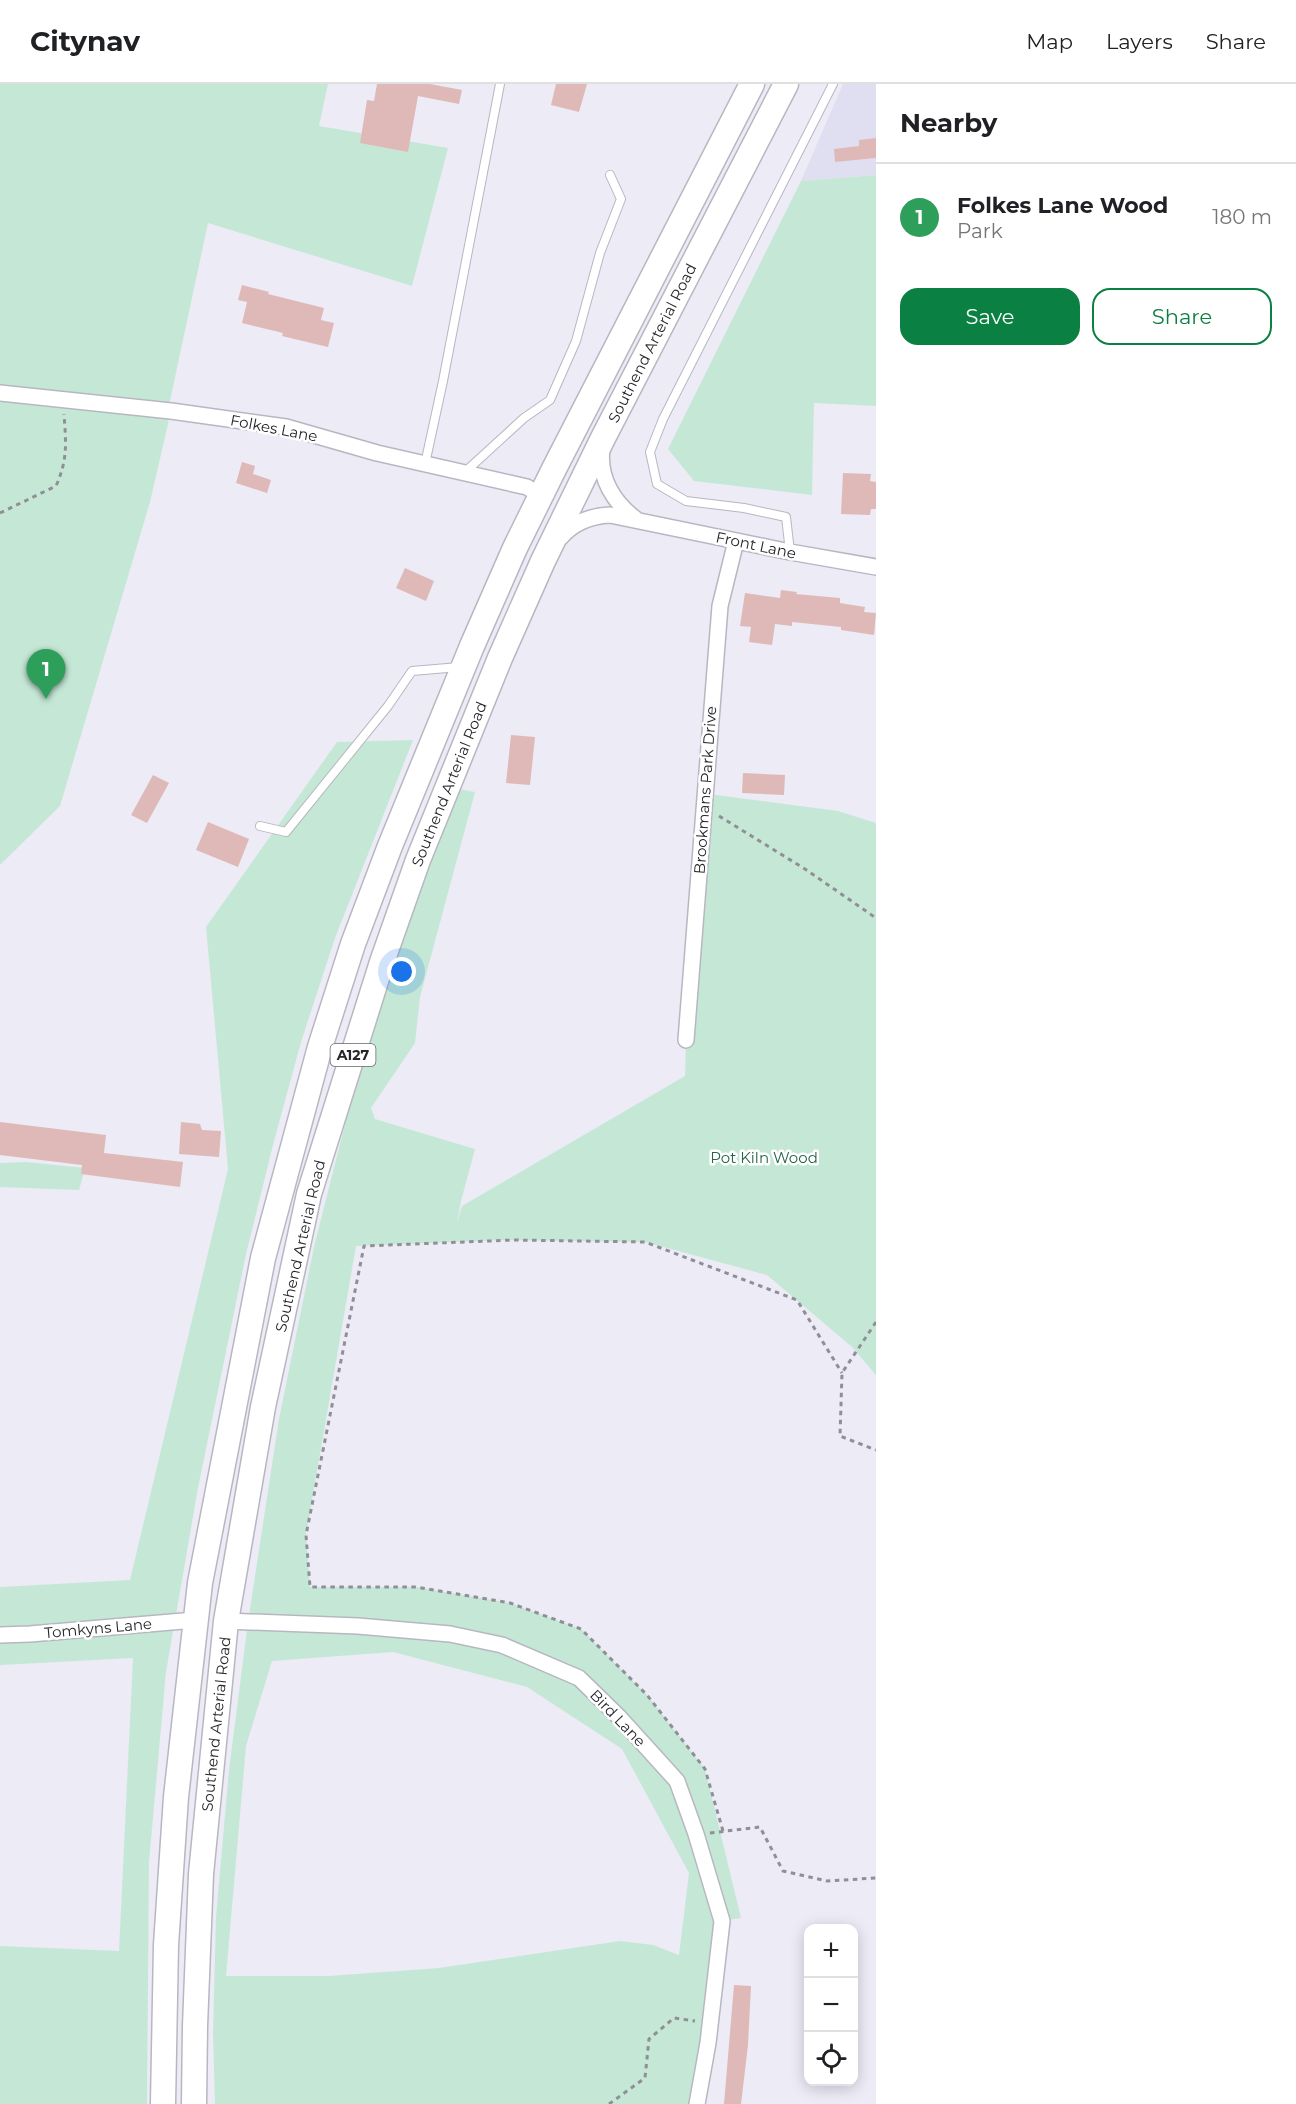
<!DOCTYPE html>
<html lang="en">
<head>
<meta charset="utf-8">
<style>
  :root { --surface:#fff; --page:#f6f6f6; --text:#202124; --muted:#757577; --line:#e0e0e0; --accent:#0b8043 }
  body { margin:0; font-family:Montserrat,sans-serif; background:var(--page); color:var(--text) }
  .controls { position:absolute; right:18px; bottom:18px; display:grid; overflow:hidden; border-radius:12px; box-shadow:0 3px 15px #0003 }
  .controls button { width:54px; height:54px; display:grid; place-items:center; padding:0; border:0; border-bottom:2px solid var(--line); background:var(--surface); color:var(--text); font:30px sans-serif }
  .you { position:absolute; left:402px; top:888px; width:21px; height:21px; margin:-15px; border:4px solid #fff; border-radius:50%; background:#1a73e8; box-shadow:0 0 0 9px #1a73e833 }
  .badge { display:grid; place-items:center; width:39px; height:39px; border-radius:50%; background:var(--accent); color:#fff; font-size:20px; font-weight:700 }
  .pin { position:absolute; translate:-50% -50px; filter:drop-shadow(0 2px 3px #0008) }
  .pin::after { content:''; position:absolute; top:32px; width:21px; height:18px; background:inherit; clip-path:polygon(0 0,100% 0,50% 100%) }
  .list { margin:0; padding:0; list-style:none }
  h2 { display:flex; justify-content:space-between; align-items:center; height:78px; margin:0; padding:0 24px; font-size:26px }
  h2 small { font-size:20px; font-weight:400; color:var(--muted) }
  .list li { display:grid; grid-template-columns:39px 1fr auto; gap:18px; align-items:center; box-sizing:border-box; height:108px; padding:0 24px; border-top:2px solid var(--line) }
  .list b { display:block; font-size:22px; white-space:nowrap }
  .list p { margin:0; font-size:20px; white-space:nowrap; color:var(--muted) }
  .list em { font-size:20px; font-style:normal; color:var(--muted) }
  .actions { display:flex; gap:12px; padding:18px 24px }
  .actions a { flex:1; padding:14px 0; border:2px solid var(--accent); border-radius:18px; text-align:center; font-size:21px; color:var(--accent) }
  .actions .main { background:var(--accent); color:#fff }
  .icon { flex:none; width:33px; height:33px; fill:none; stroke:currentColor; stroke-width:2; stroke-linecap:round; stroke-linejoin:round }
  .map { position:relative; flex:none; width:876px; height:2020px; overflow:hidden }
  header { display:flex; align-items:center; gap:36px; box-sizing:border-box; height:84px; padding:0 30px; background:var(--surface); border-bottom:2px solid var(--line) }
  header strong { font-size:28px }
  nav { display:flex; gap:33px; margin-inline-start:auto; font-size:21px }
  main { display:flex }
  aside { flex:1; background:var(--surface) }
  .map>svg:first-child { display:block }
  .built { fill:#e0dff1 }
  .green { fill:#c5e8d6; fill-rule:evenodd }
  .building { fill:#dfb9b7 }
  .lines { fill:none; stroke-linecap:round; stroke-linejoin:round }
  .service-casing { stroke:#b7b7c1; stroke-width:10 }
  .minor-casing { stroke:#b7b7c1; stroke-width:18 }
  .trunk-casing { stroke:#b7b7c1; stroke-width:27 }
  .path { stroke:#908f97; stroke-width:3; stroke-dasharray:4.5 4.5; stroke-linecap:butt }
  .service { stroke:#fff; stroke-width:8 }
  .minor { stroke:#fff; stroke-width:15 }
  .trunk { stroke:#fff; stroke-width:24 }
  .labels { text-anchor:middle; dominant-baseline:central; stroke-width:5; stroke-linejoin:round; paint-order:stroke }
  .shield { fill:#fff; stroke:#67676a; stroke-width:1.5 }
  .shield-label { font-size:14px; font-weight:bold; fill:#26262a }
  .street-label { font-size:15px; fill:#26262a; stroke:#fff }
  .park-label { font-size:15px; fill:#28624a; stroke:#fff }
</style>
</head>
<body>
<header>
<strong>Citynav</strong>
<nav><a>Map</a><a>Layers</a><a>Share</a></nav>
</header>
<main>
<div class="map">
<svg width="876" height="2020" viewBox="0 0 876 2020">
  <rect width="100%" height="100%" fill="#ecebf6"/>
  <!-- built -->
  <path class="built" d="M843 0H876V91L801 97Z"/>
  <!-- green -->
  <path class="green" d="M0 0H328L319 42 448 64 412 202 208 139 168 326 171 327 150 418 60 722 0 781Z
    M876 91V322L814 319 812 411 694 397 668 365 801 97Z
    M413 656 335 854 301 958 274 1057 246 1170 198 1404 166 1588 149 1778 147 2020H0V1862L119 1867 133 1574 0 1581V1503L130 1496 228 1085 206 843 337 658Z
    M453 704 475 708 420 913 415 959 371 1024 375 1035 475 1065 461 1117 457 1139 462 1122 685 992 686 956 709 710 838 727 876 739V1291L852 1263 767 1191 645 1158 506 1156 356 1162 306 1451 310 1503H416L510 1519 581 1545 647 1611 705 1685 741 1834 722 1837 703 2020H215L213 1949 216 1833 229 1686 248 1538 279 1335 314 1163 364 965ZM393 1568 527 1603 622 1665 689 1789 679 1871 653 1861 620 1857 439 1884 329 1892H226L246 1662 272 1577Z
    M26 1078 85 1084 79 1106 0 1103V1079Z"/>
  <!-- building -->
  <path class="building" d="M377 0H430L462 6 459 20 418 12 408 68 360 59 367 16 374 17Z
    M556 0H587L579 28 551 21Z
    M876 54V74L835 78 834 65 859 62V56Z
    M242 201 269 208 268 210 324 224 321 236 334 239 328 263 282 252 283 249 242 239 247 218 238 216Z
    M242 378 255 382 253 390 271 396 267 409 236 399Z
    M843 389 871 390 870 397 876 398V425H871L870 431 841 430Z
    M405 484 434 497 426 517 396 504Z
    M781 506 797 508 796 510 840 514V519L865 523 864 528 876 529 874 551 841 546V543L792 538V542L775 540 772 561 749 558 751 543 740 542 745 509 780 514Z
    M511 651 535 653 530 701 506 699Z
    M743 689 785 691 784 711 742 709Z
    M153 691 169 699 147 739 131 731Z
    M208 738 249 755 238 783 196 766Z
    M0 1038 106 1051 104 1069 183 1078 180 1103 81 1090 82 1081 0 1071Z
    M181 1038 200 1040 202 1046 221 1047 219 1073 179 1070Z
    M734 1901 751 1902 748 1961 741 2020H724Z"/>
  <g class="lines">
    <defs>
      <path id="service" d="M425 380 443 297 500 0
        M465 388 524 334 550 316 576 257 600 169 621 115 610 91
        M790 468 786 433 744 424 686 417 657 400 650 368 663 335 833 0
        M260 742 286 748 388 622 412 587 459 583"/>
      <path id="minor" d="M0 309 171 327 286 343 377 369 527 403 541 412
        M602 364C598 394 614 419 637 436
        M561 453C574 438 590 432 610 431L790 468 876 483
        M686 956 720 522 736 457
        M226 1537 358 1542 450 1550 502 1561 579 1594 619 1633 677 1697 696 1750 722 1837 708 1959 697 2020
        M0 1551 30 1550 195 1536"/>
      <path id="trunk" d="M163 2020 166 1861 176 1713 200 1499 263 1174 320 963 353 860 390 762 472 562 515 464 554 385 752 0
        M194 2020 195 1942 201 1790 226 1537 263 1323 309 1110 382 878 418 776 500 574 543 477 603 354 786 0"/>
    </defs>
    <!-- service casing -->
    <use href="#service" class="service-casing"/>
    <!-- minor casing -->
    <use href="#minor" class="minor-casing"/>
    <!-- trunk casing -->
    <use href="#trunk" class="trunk-casing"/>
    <!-- path -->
    <path class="path" d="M0 429 56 402C68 375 66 359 64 330
      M719 732 805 785 876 834
      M876 1238 842 1289 840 1352 876 1366
      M723 1747 705 1685 647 1611 581 1545 510 1519 416 1503H310L306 1451 364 1162 514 1156 645 1158 797 1216 842 1289
      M710 1749 760 1743 783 1787 827 1797 876 1794
      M609 2020 645 1994 649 1955 674 1934 695 1937"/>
    <!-- service -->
    <use href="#service" class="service"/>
    <!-- minor -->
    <use href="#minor" class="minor"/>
    <!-- trunk -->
    <use href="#trunk" class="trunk"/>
  </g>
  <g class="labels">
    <!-- shield labels -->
    <rect class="shield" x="330.5" y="960" width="45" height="22" rx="4.5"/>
    <g class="shield-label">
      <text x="353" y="971">A127</text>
    </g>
    <!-- street labels -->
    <g class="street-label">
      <text transform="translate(652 259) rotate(-63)">Southend Arterial Road</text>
      <text transform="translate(274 344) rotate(11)">Folkes Lane</text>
      <text transform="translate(756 461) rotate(12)">Front Lane</text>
      <text transform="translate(449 700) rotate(-68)">Southend Arterial Road</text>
      <text transform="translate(705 706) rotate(-86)">Brookmans Park Drive</text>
      <text transform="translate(300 1162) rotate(-77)">Southend Arterial Road</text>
      <text transform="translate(98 1544) rotate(-5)">Tomkyns Lane</text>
      <text transform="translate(618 1634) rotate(46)">Bird Lane</text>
      <text transform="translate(216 1640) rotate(-84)">Southend Arterial Road</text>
    </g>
    <!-- park labels -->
    <g class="park-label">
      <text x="764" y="1073">Pot Kiln Wood</text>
    </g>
  </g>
</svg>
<div class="controls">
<button>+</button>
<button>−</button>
<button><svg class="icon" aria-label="locate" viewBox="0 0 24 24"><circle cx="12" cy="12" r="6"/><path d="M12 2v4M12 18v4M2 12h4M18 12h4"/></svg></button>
</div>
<div class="you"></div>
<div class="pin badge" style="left:46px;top:615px;background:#2e9e5b">1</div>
</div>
<aside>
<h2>Nearby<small></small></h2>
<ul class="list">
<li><span class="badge" style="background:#2e9e5b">1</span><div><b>Folkes Lane Wood</b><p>Park</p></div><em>180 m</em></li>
</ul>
<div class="actions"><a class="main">Save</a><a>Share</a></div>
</aside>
</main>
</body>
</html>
